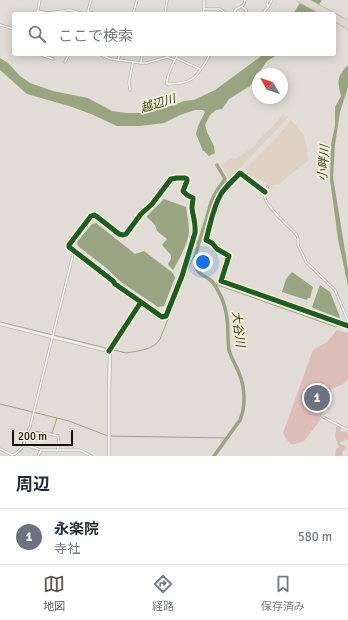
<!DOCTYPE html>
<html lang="ja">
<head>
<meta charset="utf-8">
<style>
  :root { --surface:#fff; --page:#f6f6f7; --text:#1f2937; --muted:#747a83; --line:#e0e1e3; --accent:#5c5852 }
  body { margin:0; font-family:Signika,"Noto Sans JP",sans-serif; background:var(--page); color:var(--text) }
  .compass { position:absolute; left:252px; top:68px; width:36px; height:36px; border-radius:50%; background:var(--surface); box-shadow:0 2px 10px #0003; rotate:310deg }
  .scale { position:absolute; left:12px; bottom:10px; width:61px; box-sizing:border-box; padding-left:4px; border:2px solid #14110c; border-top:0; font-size:11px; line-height:14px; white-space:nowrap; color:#14110c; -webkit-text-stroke:3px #f5ebdc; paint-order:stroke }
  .you { position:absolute; left:203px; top:262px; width:14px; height:14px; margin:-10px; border:3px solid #fff; border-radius:50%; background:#1a73e8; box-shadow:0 0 0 6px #1a73e833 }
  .badge { display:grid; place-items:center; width:26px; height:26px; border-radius:50%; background:var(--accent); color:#fff; font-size:13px; font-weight:700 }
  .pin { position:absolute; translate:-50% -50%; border:2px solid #fff; box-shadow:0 1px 4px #0006 }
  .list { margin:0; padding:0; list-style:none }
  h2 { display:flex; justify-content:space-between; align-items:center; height:52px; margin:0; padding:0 16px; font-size:17px }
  h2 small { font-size:13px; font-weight:400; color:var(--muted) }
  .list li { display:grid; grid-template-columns:26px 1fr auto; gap:12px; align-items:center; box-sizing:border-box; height:56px; padding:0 16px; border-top:1px solid var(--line) }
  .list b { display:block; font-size:15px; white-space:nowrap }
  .list p { margin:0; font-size:13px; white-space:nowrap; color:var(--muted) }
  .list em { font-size:13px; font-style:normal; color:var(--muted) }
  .icon { flex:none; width:22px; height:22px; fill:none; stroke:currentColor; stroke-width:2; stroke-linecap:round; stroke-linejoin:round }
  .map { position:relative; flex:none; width:348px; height:456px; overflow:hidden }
  .search { position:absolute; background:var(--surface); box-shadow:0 2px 10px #0003; left:12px; right:12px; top:12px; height:44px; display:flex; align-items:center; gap:10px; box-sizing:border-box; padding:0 14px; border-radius:4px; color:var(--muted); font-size:15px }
  .sheet { height:108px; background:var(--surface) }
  nav { display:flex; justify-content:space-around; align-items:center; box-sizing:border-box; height:56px; border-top:1px solid var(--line); background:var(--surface); font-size:11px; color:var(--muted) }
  nav a { display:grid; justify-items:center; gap:2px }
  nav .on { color:var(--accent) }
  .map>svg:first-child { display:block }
  .built { fill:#dcd1c3 }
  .green { fill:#dcbdb7 }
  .water { fill:#98a580 }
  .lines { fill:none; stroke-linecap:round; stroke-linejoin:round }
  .stream { stroke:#98a580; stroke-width:1 }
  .river { stroke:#98a580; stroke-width:3.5 }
  .street-casing { stroke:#b9b6b0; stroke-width:3 }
  .secondary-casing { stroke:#b9b6b0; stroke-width:4 }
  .highway-casing { stroke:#bdbab6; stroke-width:5 }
  .street { stroke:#fafaf9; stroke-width:1.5 }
  .secondary { stroke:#f2f0eb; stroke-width:2.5 }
  .highway { stroke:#dedbcc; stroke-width:3.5 }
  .cycleway-casing { stroke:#f5ebdc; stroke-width:8 }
  .cycleway { stroke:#1b5e20; stroke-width:5 }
  .labels { text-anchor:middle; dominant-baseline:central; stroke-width:3.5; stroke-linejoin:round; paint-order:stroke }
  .water-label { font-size:12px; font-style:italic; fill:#384e16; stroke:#f5ebdc }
</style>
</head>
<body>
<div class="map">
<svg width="348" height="456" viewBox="0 0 348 456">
  <rect width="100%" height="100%" fill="#e1dcd5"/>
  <!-- built -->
  <path class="built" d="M283 114 288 117 269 138 241 167 230 180 221 165 232 158H237L256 145V142L273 126Z
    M291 120 304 135 307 149 308 161 283 180 280 185 278 184 269 186 267 183 243 173V171L277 137Z"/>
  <!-- green -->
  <path class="green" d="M337 330 348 333V379C343 386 338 385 332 389 322 396 325 409 321 419L304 441 292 445 286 439 283 433 313 350 327 342Z
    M339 424 341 425 340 431 348 433V440L345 439 344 441 340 442V444L346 446V448L342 452V454L343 456H335L336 449 339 447 335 436 336 431V427Z"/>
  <!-- water -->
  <path class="water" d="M302 0H322L313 14H293Z
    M262 54H279L267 61 250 86 229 99 222 109 216 110 210 115 205 125 207 132 214 146 215 153 209 156 204 151H203L196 134 198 126 205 112 203 110H195L180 115 164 123 140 126H117L91 114 69 106 27 94 0 70V58L8 63 20 76 30 83 53 91 88 98 112 111 126 113H143L153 111 174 105 184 101 194 100 215 90 260 57Z
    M348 65V87L340 112 335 145 333 177 348 269V286L338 239 330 179 331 144 335 126V107L341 96C337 81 337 76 348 65Z
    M164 199 186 207C187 215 189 224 189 232 188 243 179 260 173 270L169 266 168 264 171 259V255L162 245 167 239 157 231 155 225 147 217V216Z
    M96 223C109 233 122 244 135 254L144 251 173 273 175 278 164 306 158 307 121 282 105 267 78 246 77 242 92 224Z
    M292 272 313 287 310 298H308L307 300 282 292 286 279Z
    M320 285 330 292 340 317 339 318 313 308 312 307Z"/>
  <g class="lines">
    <!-- stream -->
    <path class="stream" d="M212 283 336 327
      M0 322 126 353C137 351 154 350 160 339L192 260 195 254
      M0 404 69 421 108 436 227 438
      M49 433H52L57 418
      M14 456 22 450 23 437 25 433 33 431 46 433"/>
    <!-- river -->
    <path class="river" d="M214 456 240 420C246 406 245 387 239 373 236 365 231 358 229 350 228 345 228 340 228 335 228 320 226 304 218 291 216 286 213 282 209 279 203 275 196 273 195 264 194 252 203 232 206 220 209 211 210 202 215 194 218 188 222 184 225 179L217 165"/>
    <defs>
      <path id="street" d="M242 7 246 10 247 13 249 14
        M268 7 267 4 268 0
        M204 9H220L227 14
        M37 11 48 13 70 10 84 14
        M89 12 96 14
        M37 14 40 0
        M87 14 91 0
        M133 14 137 0
        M165 14 167 0
        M203 14 204 9V0
        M233 14C234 12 235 11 236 9 241 6 244 7 245 0
        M262 14 268 7 272 0
        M0 25 14 29
        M38 54 53 59
        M99 54 111 59 141 63H147L167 57 175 60
        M179 54C174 60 166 77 167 84 174 84 184 83 190 80 197 77 207 61 210 54
        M176 58 200 69
        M118 60 120 54
        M65 62 69 54
        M141 63 142 54
        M130 90 129 82 133 62
        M268 186C266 190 264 194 265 198 267 208 289 226 296 234L298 238V245L306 262 335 290 348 321
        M265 192 240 173C234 180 226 186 221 194 213 207 210 226 206 240L212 243 217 249 229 256 221 281 348 326
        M109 351 141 302 162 317 166 316 182 276 195 233C196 224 193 216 192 208 192 204 193 201 193 198L187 195 183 191 187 181V179L185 178H177L171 179 152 204 141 214 126 234 123 235 119 234 96 216 94 215 91 216 69 245V247L104 274 113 281 115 284 141 302
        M323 417 348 430
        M46 433 58 436 59 444 57 451
        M24 446 25 437 30 427 74 251
        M0 449 12 455 15 454 24 446H29L41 450H80L91 456
        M38 456 41 450"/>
      <path id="secondary" d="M0 324 109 351 110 355 109 391V456"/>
      <path id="highway" d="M299 0 325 14
        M306 0 332 14
        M334 15 348 23
        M334 19 348 27"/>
    </defs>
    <!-- street casing -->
    <use href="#street" class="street-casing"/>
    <!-- secondary casing -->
    <use href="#secondary" class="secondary-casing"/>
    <!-- highway casing -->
    <use href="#highway" class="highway-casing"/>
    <!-- street -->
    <use href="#street" class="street"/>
    <!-- secondary -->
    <use href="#secondary" class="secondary"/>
    <!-- highway -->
    <use href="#highway" class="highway"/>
    <defs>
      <path id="cycleway" d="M265 192 240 173C234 180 226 186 221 194 213 207 210 226 206 240L212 243 217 249 229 256 221 281 348 326
        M109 351 141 302 162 317 166 316 182 276 195 233C196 224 193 216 192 208 192 204 193 201 193 198L187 195 183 191 187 181V179L185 178H177L171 179 152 204 141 214 126 234 123 235 119 234 96 216 94 215 91 216 69 245V247L104 274 113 281 115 284 141 302"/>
    </defs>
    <!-- cycleway casing -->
    <use href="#cycleway" class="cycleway-casing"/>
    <!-- cycleway -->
    <use href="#cycleway" class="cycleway"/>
  </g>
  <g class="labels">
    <!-- water labels -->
    <g class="water-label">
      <text transform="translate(158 104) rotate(-17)">越辺川</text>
      <text transform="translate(324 163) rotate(-86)">小畔川</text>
      <text transform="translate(238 329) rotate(83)">大谷川</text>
    </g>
  </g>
</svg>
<svg class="compass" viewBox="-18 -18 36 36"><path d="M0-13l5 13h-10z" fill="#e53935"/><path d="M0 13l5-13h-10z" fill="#747a83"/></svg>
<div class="scale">200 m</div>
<div class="you"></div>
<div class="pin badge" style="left:317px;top:398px;background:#6b7280">1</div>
<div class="search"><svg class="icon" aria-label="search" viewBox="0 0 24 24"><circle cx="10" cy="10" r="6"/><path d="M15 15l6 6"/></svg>ここで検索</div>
</div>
<section class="sheet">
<h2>周辺<small></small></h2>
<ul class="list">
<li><span class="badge" style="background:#6b7280">1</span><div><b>永楽院</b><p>寺社</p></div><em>580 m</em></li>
</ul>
</section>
<nav>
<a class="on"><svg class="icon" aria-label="map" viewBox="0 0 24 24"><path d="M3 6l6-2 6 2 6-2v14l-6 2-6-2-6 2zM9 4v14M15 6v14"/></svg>地図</a>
<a><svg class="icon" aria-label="directions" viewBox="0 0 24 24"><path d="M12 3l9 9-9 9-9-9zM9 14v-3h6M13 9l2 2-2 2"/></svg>経路</a>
<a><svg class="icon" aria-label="saved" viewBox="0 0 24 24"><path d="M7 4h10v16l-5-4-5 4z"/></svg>保存済み</a>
</nav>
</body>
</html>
